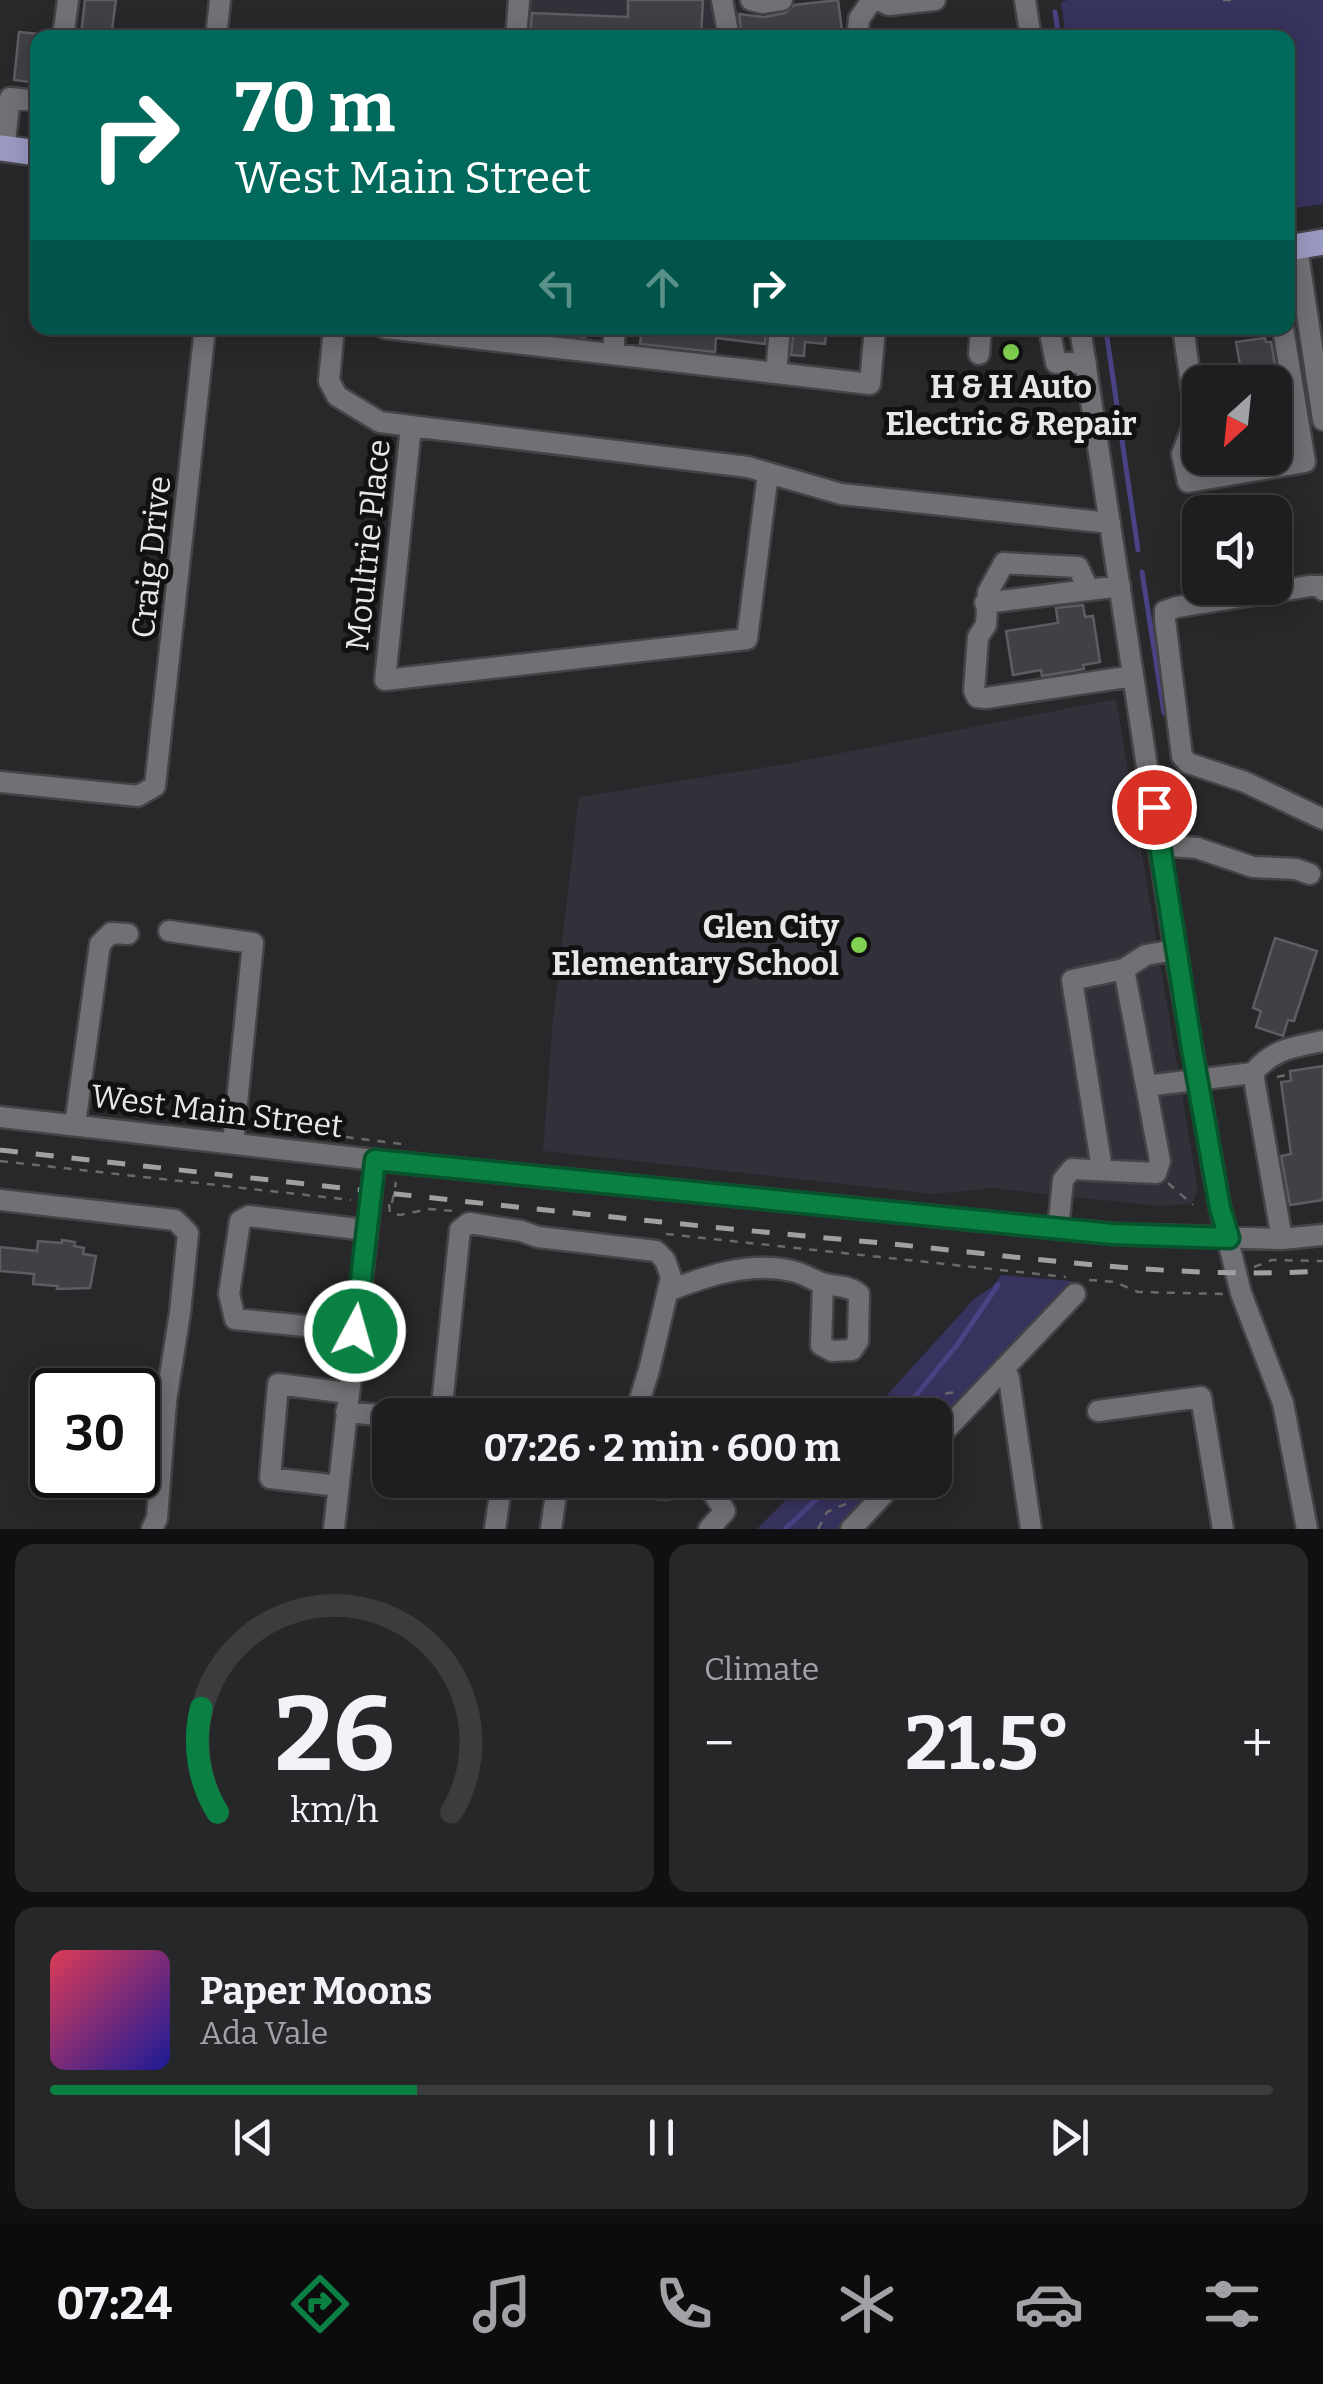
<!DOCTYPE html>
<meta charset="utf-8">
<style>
body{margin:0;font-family:Bitter,serif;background:#262729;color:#f1f3f6;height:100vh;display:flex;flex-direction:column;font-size:38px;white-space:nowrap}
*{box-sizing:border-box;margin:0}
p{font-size:32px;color:#a1a2a5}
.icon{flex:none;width:55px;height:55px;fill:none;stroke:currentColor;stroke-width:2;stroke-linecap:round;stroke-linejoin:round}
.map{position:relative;height:1529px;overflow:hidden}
.side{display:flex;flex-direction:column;gap:15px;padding:15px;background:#101012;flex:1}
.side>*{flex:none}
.banner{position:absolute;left:30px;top:30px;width:1265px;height:305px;border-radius:20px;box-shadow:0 5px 25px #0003,0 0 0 2px #3c3c3e;background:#00695c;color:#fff;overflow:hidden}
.needle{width:65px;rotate:207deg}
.controls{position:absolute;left:1182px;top:365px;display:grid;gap:20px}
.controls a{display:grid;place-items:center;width:110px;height:110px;border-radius:20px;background:#1e1e20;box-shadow:0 5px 25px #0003,0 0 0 2px #3c3c3e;font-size:50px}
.speed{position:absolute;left:30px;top:1368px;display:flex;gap:20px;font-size:50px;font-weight:700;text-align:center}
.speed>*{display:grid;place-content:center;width:130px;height:130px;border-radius:50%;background:#1e1e20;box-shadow:0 5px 25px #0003,0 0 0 2px #3c3c3e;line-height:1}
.speed .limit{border:5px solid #111;border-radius:15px;background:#fff;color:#111}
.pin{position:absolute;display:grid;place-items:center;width:85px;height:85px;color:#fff;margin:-42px;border:5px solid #fff;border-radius:50%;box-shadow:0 2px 10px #0007}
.me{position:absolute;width:110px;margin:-55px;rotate:6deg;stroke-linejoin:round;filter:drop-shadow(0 0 8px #0008)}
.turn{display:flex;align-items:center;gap:35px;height:210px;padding:0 40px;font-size:45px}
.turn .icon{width:130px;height:130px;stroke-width:2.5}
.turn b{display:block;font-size:70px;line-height:85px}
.lanes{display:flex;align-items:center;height:95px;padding:0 40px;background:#0003;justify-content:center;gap:50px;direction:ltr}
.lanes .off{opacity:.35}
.big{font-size:75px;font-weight:700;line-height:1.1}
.side .tile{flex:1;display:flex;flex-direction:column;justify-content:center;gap:15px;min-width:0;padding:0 35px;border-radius:20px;background:#262729}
.side .dial{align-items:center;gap:0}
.dial svg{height:260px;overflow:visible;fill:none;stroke:#3c3c3e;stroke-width:7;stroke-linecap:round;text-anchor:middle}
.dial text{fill:#f1f3f6;stroke:none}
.song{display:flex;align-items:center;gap:30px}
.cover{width:120px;height:120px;border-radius:15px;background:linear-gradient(135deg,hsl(350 70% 55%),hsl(240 70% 35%))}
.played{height:10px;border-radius:5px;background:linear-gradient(90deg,#0b8043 30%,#3c3c3e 30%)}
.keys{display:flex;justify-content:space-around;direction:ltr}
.heat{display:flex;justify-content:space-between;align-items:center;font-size:55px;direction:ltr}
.side .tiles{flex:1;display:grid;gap:15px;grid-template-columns:1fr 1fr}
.tile:last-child{grid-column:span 2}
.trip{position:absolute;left:372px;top:1398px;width:580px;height:100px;border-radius:20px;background:#1e1e20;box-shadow:0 5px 25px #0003,0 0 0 2px #3c3c3e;font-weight:700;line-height:100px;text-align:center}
.dock{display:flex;height:160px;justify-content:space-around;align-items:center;background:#0c0c0d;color:#a1a2a5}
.dock .icon{width:70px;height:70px}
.dock .active{color:#0b8043}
.dock b{font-size:45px;color:#f1f3f6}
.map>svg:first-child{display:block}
.built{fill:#31313a}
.green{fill:#37335f}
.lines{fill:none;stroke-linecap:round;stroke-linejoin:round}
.stream{stroke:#494283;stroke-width:5}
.building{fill:#414145;stroke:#5d5d61;stroke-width:2.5}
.minor-casing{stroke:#444447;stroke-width:25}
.major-casing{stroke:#444447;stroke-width:30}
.path{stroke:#6a6a6d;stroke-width:2.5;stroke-dasharray:8 8;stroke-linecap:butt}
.minor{stroke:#717175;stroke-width:20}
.major{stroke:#9a99c2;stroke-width:25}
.rail{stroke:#a0a0a3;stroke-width:5;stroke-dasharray:18 18;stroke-linecap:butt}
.route-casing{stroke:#07532c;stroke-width:25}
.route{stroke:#0b8043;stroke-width:18}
.poi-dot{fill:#80d051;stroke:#111112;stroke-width:4}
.labels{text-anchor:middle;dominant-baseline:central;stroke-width:10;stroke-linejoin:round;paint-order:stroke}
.poi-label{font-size:32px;font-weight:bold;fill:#e7e7ea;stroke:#111112}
.street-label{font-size:32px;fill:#e7e7ea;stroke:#111112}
</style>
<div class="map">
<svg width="1323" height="1529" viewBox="0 0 1323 1529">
<rect width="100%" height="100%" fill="#28282b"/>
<path class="built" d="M526 0H732L739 37 521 38Z
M1116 699 1198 1191 1191 1204 1159 1206 991 1188 934 1194 543 1151 553 1020 579 797 780 765Z"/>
<path class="green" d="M1068 0H1323V204L1288 209V38L1066 37 1061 2Z
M1001 1275 1071 1281 1074 1286 935 1431V1415H869L974 1299 992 1287Z
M806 1480H888L841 1529H757Z"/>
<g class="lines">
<path class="stream" d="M1055 12 1059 38
M1107 337 1138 550
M1142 572 1164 713
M900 1415 957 1345 998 1285
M785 1529 837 1480"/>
</g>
<path class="building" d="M85 0H116L111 37 81 34Z
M628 0H703L701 38H530L532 13 628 17Z
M838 0 843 38 813 37 812 30 742 38 739 14 764 17 785 13 794 5Z
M19 32 38 34V83L14 80Z
M527 328H586L585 337 527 330Z
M642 328H766L765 344 716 338 715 352 640 344Z
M794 328H827L825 344 805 342 804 356 791 355Z
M1265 338 1266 342H1271L1278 382H1243L1236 342Z
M1083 605 1085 617 1093 616 1100 662 1083 665 1084 669 1042 676 1041 670 1013 675 1006 631 1058 623 1056 608Z
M1275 938 1317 951 1294 1021 1288 1020 1283 1036 1256 1027 1261 1011 1253 1008Z
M1323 1066V1200L1290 1205 1281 1156 1291 1154 1281 1082 1291 1081 1290 1071Z
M62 1240 75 1242 74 1246 84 1248 83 1254 96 1256 90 1288 57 1289 58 1286 33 1284 34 1274 0 1271V1247L37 1251 38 1241 62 1243Z"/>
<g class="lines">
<g class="minor-casing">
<path id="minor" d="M722 0 729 38
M751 0 762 3 782 0
M878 0 889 5 935 0
M1025 0 1031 38
M63 38 68 0
M216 38 220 0
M516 38 519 0
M857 38 859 19 872 0
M4 149 10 98 38 101
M1297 247 1323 420
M334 328 329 381 337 396 380 422 411 426
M385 328 776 373
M780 328 776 373 870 384 875 328
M1049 328 1056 363H1086
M1080 328 1175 950 1220 1208 1241 1293 1283 1403 1307 1529
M1183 328 1196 418 1182 454 1188 482 1305 462 1283 328
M613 353 615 328
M979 354 981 328
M768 473 747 639 385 680 411 426 748 467 841 494 1110 523
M1088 589 1078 567 1004 563 988 592 986 625 978 637 974 691 977 697 986 698 1133 676
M1323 590 1320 586H1310L1177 607 1165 611V620L1182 756 1188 763 1245 782 1323 819
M985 603 1120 586
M0 782 138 796 155 786 205 328
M1160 845 1197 848 1253 867 1296 869 1310 874
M169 931 253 943 233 1143
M1175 950 1146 955 1124 969 1146 1086 1253 1073 1282 1239
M1253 1073C1273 1049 1293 1047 1323 1041
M0 1117 375 1160 1113 1234 1282 1239 1323 1235
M75 1125 100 944 111 933 128 934
M1102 1169 1072 980 1124 969
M0 1200 175 1220 188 1233 180 1313 166 1401 157 1518 152 1529
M1058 1229 1063 1180 1072 1169 1156 1173 1160 1161 1146 1086
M668 1291C706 1276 750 1261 792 1271 803 1273 812 1280 822 1283 835 1287 849 1285 859 1294L858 1341 852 1350 832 1351 821 1345 823 1284
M355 1331 235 1319 229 1294 240 1221 249 1216 366 1230
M1004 1368 1009 1378 1031 1529
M138 1403 166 1405
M1098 1411 1201 1397 1223 1529
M346 1412 390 1416
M441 1415 460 1230 469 1223 521 1231 538 1237 656 1251 665 1260 671 1277 649 1370 635 1415
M935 1441 1075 1294
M575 1480 666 1489 673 1480
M704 1480 725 1511 709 1529
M338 1486 270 1478 278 1384 348 1393
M334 1529 375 1160
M495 1529 502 1480
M551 1529 558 1480
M851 1529 897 1480"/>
</g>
<g class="major-casing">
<path id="major" d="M0 148 38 153
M1288 248 1323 242"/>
</g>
<path class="path" d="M1223 0H1232
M1277 1077 1290 1074
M298 1131 402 1144
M0 1161 351 1200
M1168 1183 1193 1205
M392 1203 396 1182
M389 1204 390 1213 400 1215 429 1209 454 1211
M666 1234 1066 1277
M1254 1267 1272 1260 1323 1261
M1089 1280 1115 1282 1138 1292 1224 1294
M923 1415 941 1394 956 1392
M818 1529 827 1512 848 1503"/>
<use href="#minor" class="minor"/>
<use href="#major" class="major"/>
<path class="rail" d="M0 1150C290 1182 581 1216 871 1242 1021 1256 1172 1280 1323 1271"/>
</g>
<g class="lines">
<g class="route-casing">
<path id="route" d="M355 1331 375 1160 1112 1234 1229 1238 1220 1208 1192 1049 1154 807"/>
</g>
<use href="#route" class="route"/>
</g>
<g class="poi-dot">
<circle cx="1011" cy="352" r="10"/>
<circle cx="859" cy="945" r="10"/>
</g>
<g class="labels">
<g class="poi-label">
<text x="1011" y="387">H &amp; H Auto<tspan x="1011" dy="37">Electric &amp; Repair</tspan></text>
<text x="839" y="927" text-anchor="end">Glen City<tspan x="839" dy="37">Elementary School</tspan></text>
</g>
<g class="street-label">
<text transform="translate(368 545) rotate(-84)">Moultrie Place</text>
<text transform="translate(151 557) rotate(-84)">Craig Drive</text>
<text transform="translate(217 1111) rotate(7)">West Main Street</text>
</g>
</g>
</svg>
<div class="controls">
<a><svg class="needle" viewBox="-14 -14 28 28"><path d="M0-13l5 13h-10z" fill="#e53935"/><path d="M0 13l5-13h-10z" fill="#a1a2a5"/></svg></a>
<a><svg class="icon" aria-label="sound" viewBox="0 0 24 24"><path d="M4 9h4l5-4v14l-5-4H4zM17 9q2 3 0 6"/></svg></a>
</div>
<div class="speed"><div class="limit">30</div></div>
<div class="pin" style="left:1154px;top:807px;background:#d93025"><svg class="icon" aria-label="arrive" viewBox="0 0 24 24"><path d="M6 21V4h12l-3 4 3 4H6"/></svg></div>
<svg class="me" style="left:355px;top:1331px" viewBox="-20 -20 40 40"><circle r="17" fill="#0b8043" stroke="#fff" stroke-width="3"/><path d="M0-11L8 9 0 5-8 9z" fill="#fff"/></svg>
<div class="trip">07:26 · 2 min · 600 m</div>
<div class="banner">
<div class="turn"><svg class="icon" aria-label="right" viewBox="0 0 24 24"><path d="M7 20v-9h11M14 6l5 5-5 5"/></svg><div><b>70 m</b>West Main Street</div></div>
<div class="lanes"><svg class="icon off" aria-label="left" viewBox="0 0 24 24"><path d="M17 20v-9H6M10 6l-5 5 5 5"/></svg><svg class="icon off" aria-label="ahead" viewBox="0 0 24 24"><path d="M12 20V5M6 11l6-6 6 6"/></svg><svg class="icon" aria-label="right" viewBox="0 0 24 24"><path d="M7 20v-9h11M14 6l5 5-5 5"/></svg></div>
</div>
</div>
<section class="side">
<div class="tiles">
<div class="tile dial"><svg viewBox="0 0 100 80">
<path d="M14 69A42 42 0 1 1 86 69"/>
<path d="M14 69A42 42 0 0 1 9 37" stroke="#0b8043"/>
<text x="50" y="56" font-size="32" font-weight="700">26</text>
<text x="50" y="72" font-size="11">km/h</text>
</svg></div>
<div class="tile"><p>Climate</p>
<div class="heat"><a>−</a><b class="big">21.5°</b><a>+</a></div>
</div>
<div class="tile">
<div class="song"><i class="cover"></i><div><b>Paper Moons</b><p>Ada Vale</p></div></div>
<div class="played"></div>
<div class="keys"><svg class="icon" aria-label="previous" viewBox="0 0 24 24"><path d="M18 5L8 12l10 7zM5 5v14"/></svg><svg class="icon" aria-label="pause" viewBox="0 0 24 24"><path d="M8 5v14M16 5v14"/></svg><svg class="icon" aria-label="next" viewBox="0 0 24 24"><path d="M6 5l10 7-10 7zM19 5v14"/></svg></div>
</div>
</div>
</section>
<nav class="dock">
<b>07:24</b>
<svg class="icon active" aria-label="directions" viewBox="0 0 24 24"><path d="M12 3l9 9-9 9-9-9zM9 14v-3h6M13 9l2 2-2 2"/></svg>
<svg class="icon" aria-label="music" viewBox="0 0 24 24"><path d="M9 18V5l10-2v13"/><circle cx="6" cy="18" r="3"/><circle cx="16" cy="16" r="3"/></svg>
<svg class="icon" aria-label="phone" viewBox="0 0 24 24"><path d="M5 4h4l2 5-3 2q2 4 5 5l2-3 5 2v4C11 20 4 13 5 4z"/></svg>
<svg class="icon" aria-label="climate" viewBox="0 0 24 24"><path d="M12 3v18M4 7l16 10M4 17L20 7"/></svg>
<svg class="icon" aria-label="car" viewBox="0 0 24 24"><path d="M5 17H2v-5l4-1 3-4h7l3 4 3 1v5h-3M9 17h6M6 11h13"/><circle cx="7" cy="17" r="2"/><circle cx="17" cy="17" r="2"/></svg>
<svg class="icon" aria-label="filters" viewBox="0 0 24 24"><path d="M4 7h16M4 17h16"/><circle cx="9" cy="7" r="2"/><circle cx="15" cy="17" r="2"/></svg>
</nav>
